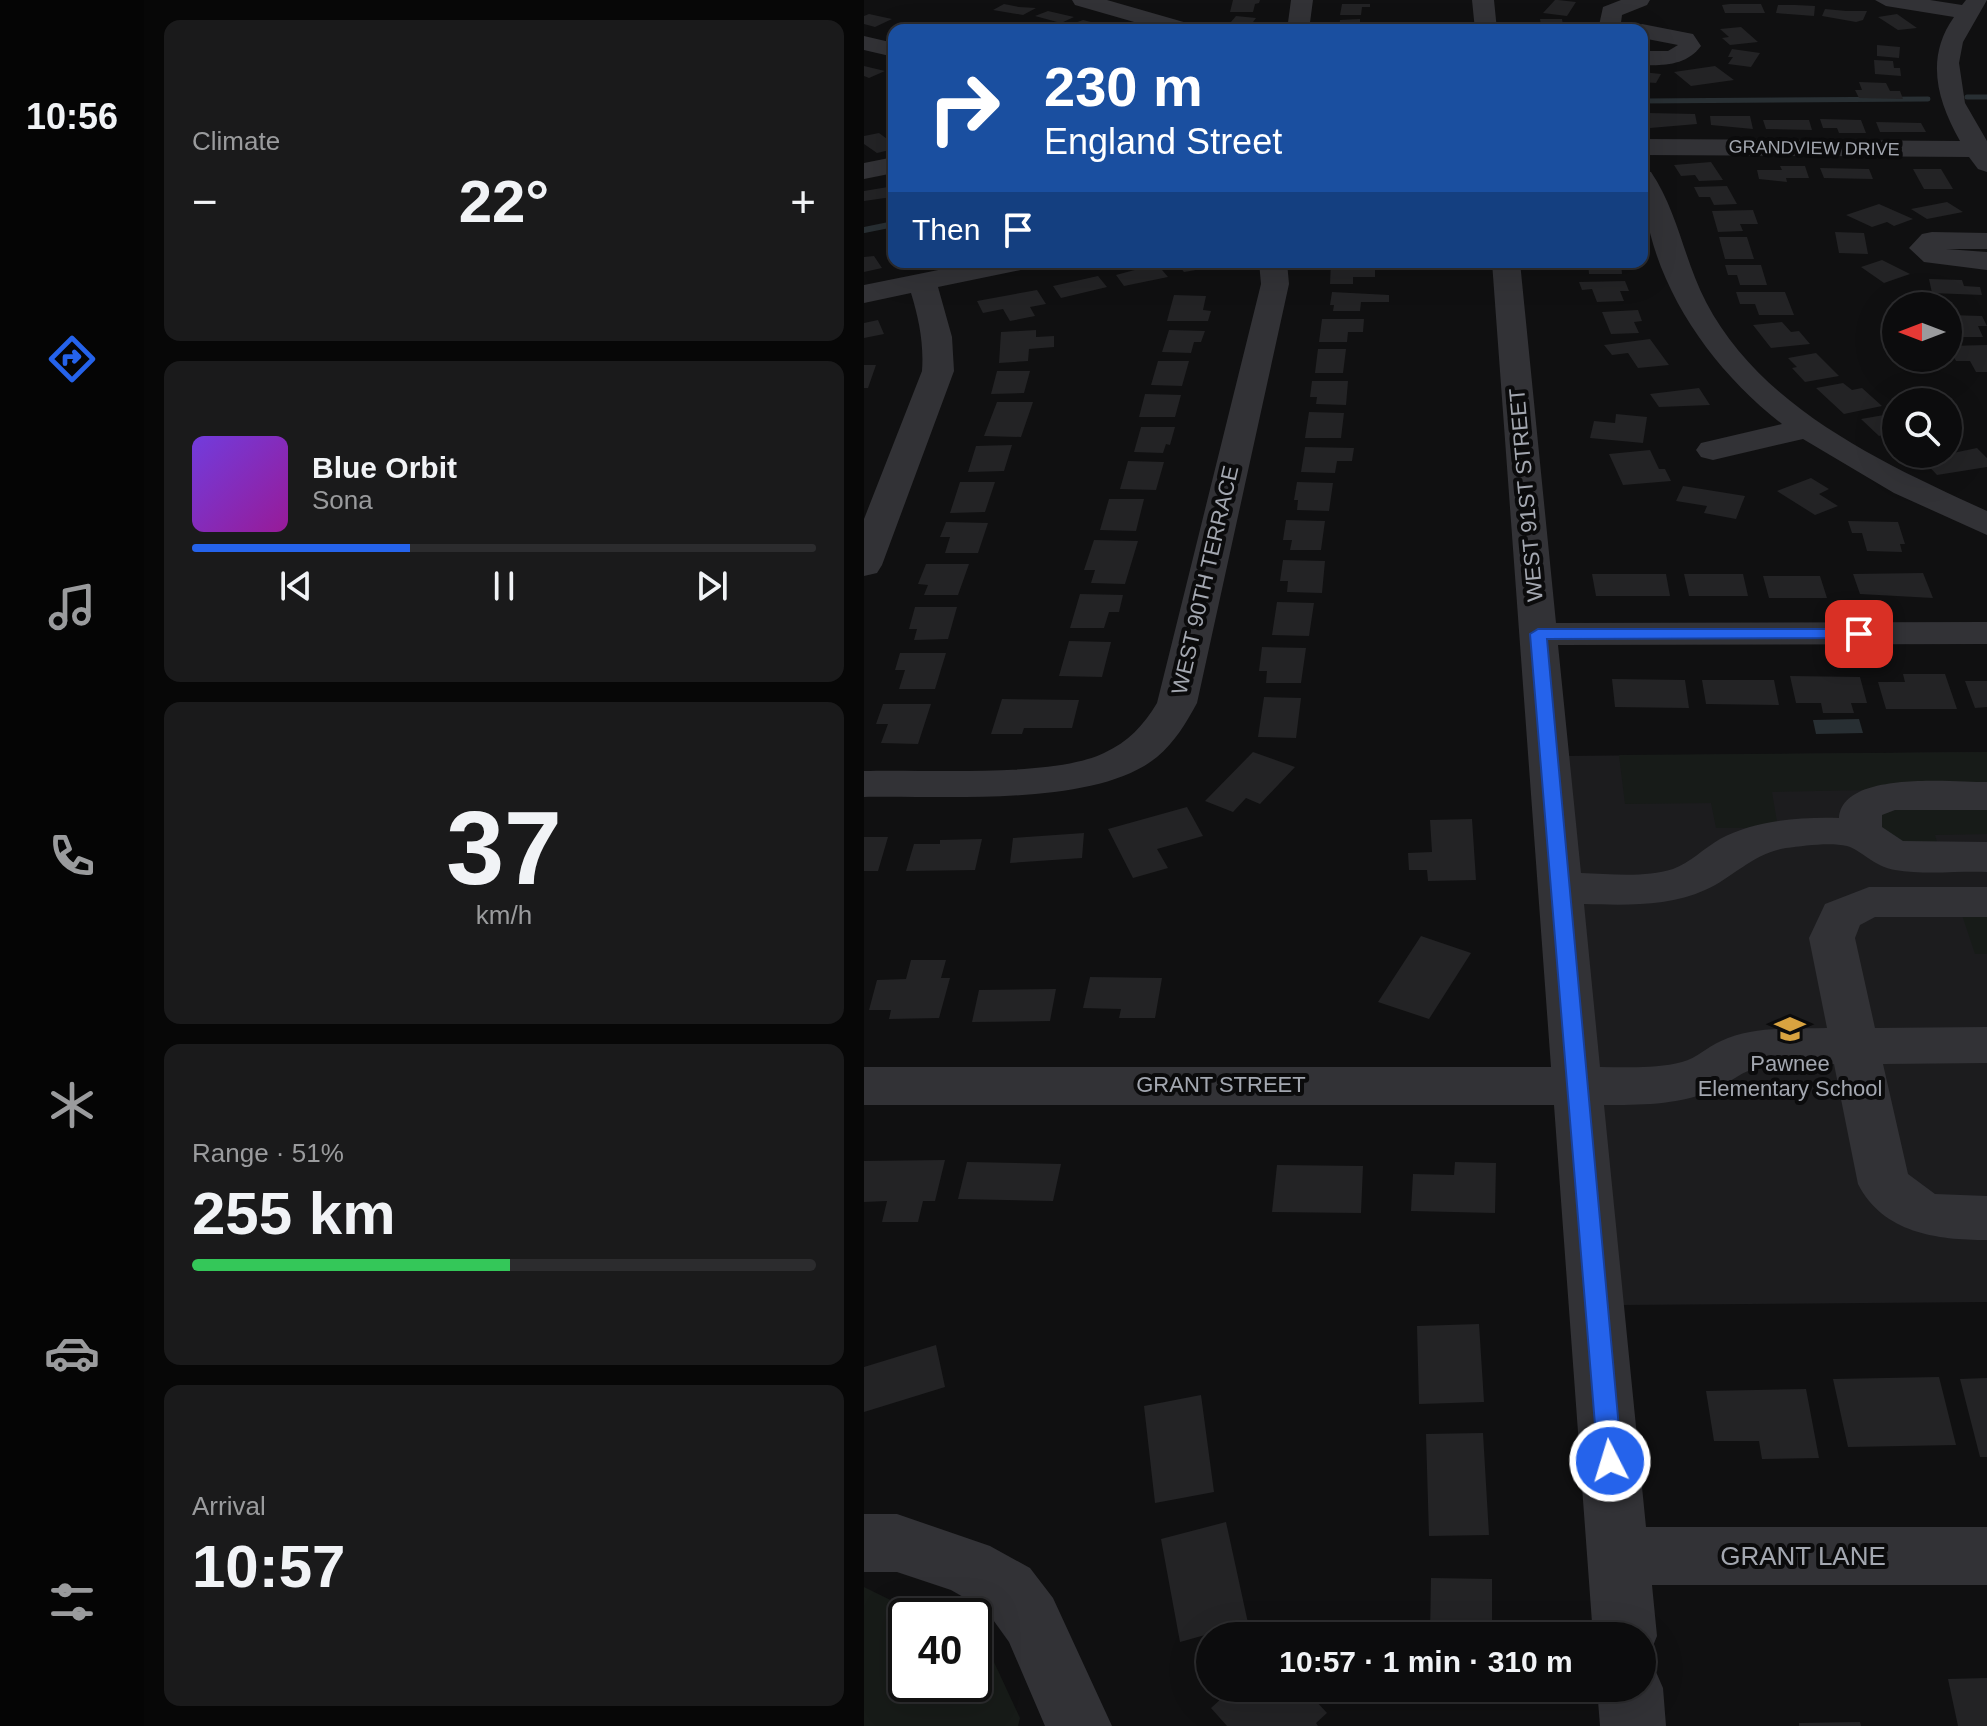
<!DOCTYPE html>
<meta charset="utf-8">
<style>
body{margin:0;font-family:Helvetica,sans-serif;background:#1a1a1b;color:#f1f3f6;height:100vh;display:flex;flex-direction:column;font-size:30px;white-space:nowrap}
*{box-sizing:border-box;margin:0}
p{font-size:26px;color:#9a9b9d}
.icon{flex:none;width:44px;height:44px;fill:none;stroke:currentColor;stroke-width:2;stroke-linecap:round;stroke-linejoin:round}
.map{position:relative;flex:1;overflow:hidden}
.drawer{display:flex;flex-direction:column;gap:20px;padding:20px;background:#070707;width:720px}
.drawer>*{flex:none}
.banner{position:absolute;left:24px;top:24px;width:760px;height:244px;border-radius:16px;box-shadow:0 8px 32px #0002,0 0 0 2px #2c2c2e;background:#1a4fa0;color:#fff;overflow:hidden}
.needle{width:52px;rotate:270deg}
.controls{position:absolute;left:1018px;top:292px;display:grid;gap:16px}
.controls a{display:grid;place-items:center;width:80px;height:80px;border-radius:50%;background:#0c0c0d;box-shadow:0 8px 32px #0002,0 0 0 2px #2c2c2e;font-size:40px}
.speed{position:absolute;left:24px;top:1598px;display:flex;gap:16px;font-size:40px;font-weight:700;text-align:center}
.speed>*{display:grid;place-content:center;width:104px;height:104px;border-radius:50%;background:#0c0c0d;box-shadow:0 8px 32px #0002,0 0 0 2px #2c2c2e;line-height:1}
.speed .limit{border:4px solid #111;border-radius:12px;background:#fff;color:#111}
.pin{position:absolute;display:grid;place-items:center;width:68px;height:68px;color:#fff;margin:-34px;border-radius:16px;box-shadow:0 4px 12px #0006}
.me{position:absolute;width:88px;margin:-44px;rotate:355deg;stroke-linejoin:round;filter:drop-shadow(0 0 6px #0008)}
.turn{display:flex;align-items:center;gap:28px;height:168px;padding:0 24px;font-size:36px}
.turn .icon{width:104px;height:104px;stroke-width:2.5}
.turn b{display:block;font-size:56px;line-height:68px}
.then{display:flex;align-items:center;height:76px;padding:0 24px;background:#0003;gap:16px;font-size:30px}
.big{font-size:60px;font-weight:600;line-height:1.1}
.drawer .card{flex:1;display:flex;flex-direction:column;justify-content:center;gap:12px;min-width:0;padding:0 28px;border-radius:16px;background:#1a1a1b}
.drawer .dial{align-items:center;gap:0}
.dial b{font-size:104px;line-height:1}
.song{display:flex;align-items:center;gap:24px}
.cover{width:96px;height:96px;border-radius:12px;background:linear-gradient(135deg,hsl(260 70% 55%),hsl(300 70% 35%))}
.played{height:8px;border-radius:4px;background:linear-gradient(90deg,#2563eb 35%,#2c2c2e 35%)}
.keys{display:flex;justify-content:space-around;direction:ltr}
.heat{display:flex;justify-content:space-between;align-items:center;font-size:44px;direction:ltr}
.charge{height:12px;border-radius:6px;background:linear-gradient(90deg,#34c759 51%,#2c2c2e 0)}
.trip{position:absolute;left:332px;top:1622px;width:460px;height:80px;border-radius:40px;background:#0c0c0d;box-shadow:0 8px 32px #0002,0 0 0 2px #2c2c2e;font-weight:600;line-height:80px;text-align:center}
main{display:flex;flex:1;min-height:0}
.menu{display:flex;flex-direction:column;width:144px;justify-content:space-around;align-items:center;background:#050505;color:#9a9b9d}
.menu .icon{width:56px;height:56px}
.menu .on{color:#2563eb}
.menu b{font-size:36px;color:#f1f3f6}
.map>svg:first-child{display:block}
.built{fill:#1c1c1e}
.green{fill:#171b18}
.water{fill:#282f33}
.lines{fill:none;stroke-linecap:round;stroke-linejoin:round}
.stream-far1{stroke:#282f33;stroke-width:5}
.stream{stroke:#282f33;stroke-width:6}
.building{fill:#232325}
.minor{fill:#323236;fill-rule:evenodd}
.route{fill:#2563eb;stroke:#184099;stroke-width:2}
.labels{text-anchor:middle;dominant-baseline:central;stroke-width:8;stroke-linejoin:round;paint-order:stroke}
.far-street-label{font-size:18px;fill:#a3a7b0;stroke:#0b0b0c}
.street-label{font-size:22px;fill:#a3a7b0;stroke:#0b0b0c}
.poi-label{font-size:22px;fill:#a3a7b0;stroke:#0b0b0c}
.near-street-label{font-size:26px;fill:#a3a7b0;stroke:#0b0b0c}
</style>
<main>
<nav class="menu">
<b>10:56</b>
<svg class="icon on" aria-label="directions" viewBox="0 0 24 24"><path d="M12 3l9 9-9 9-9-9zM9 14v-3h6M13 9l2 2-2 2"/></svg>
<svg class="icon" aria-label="music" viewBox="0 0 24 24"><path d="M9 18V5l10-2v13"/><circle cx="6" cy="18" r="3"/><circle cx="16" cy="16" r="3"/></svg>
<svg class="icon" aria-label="phone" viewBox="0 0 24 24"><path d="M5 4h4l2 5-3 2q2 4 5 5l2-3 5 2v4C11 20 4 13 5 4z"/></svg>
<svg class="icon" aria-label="climate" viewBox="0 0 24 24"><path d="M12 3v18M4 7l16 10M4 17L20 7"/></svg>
<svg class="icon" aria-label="car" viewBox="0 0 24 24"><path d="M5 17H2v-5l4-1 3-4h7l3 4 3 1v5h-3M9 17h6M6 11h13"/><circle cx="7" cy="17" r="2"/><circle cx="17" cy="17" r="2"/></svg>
<svg class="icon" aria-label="filters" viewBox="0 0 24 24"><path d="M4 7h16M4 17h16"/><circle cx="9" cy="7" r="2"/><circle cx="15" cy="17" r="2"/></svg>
</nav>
<section class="drawer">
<div class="card"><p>Climate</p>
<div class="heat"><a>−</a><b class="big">22°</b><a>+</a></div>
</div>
<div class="card">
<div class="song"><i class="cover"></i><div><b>Blue Orbit</b><p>Sona</p></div></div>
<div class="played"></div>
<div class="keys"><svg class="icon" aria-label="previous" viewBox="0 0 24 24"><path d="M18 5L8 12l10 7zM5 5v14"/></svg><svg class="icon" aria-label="pause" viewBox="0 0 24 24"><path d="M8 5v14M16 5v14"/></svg><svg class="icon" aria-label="next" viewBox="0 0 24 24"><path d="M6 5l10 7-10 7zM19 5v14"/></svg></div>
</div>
<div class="card dial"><b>37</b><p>km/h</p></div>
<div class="card"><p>Range · 51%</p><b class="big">255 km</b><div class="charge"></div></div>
<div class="card"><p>Arrival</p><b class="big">10:57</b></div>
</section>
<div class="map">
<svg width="1123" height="1726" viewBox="0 0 1123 1726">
<rect width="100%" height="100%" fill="#101011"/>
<path class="built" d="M1123 752V1302L758 1305 700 756Z"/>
<path class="green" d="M1123 752V834L1071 835 1075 850 1015 836 1003 790 908 792 914 828H852L847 803 761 804 755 755Z
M1098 915H1123V954H1111Z
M0 1587 59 1616H42V1684H110V1641L123 1647 156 1718 154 1726H0Z"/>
<path class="water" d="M995 719 999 733 952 734 949 720Z"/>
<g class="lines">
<path class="stream-far1" d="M1103 97H1123
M778 101 1064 99"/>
<path class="stream" d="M0 230 30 224"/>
</g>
<path class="building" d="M369 0H396L395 3 391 4 389 12H366Z
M691 0H694L712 2 703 16 679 13Z
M140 4 155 7 172 8 159 15 129 10Z
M478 4H506V7H498L497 15H476Z
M866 4H897L901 13H861L858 5Z
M914 5H931L951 6 950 16 912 13Z
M961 9 982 11H1003L999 20 992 22 958 16Z
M184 11 210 17 197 23 171 16Z
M5 14 28 19 11 27 0 24V16Z
M1033 14 1053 28 1034 30 1014 17Z
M372 16 392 18 383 30 362 28Z
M496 19V30H475L476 20Z
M676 19H698L700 30H678Z
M219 20 246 27 222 30 205 25Z
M42 23 65 29V30H26Z
M877 27 894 42 866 45 858 38 865 37 856 29Z
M1013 45 1036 47 1035 58 1013 56Z
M868 49 896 53 887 67 864 64 869 57H864Z
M1010 60 1029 61 1030 68H1036L1037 76 1011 74Z
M0 66 21 71 5 78 0 76Z
M851 66 870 80 827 86 810 72Z
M778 72 797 74 792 83 778 82Z
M995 82 1022 83 1026 91H1036L1039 99 995 98 991 90H998Z
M784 113 831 114 833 124 786 128Z
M846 116H886L889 129 847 125Z
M956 119 997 120 1002 133H975L973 128H959Z
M899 120H945L948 130 902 129Z
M1012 122 1057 123 1062 132H1016Z
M15 133 30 144V149L13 153 0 144V136Z
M847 162 859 180 835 181 831 175 817 176 810 165Z
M916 166H941L945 178H922L923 182 895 179 893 170H918Z
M956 168 1005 169 1009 179 960 178Z
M1049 169H1077L1089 189H1060Z
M863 186 873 204 850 205 846 197H835L830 187Z
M24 187 28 197 0 201V191Z
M1083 202 1099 212 1063 219 1047 209Z
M1015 204 1049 219 1030 226 1023 222 1008 227 982 215Z
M889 210 894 224H876L879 231 854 232 848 211Z
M971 232 1000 233 1004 254 975 253Z
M855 237H883L890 259H861Z
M10 256 18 268 0 272V257Z
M1018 260 1046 274 1020 283 997 267Z
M312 262H359L361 265 320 272Z
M467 262H511V277H489V284H466Z
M724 262H757L758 274H725Z
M293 264 304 277 260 286 252 275Z
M861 265H897L903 285H876L873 275H864Z
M234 276 243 287 197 298 189 286Z
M1065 279 1098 280 1100 286 1116 287 1118 295 1068 293Z
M761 281 765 291H756L760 301 733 302 728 289 718 290 715 282Z
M173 290 182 304 166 307 171 316 146 321 139 309 119 313 113 301Z
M468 292 525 295V302H497L496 311H469L470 305H466Z
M872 292H921L930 315H895L891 304H876Z
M310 295 342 296 339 310 347 311 344 321H303Z
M774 310 778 321 770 322 775 333 747 334 738 312Z
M1084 315 1118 316 1123 326H1114L1119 337H1090Z
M458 319H500L499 332H484L483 342H455Z
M14 320 20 334 0 338V323Z
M918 322 927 332 935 331 946 344 907 348 889 325Z
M172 330V337L190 336V347L165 349 164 361 135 363 137 332Z
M305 330 341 331 337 342H330L327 353 298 352Z
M786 339 805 365 774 368 764 353 748 355 740 345Z
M1123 345V372H1112L1106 361H1092L1084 346Z
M454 349H482L479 373H451Z
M952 353 975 376 941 382 928 368 933 367 924 358Z
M294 361H325L318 386 287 385Z
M0 365H12L4 388H0Z
M133 371H166L160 393 127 394Z
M448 381H484L482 405 452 404 453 397H446Z
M979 383 988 390 998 388 1018 406 980 414 952 388Z
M835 388 846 405 795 407 786 394Z
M281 394 317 395 311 417H275Z
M133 402H169L157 437 120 436Z
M445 412 480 413 477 438H441Z
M1032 413V443L1022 434 1015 436 997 419Z
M752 414 783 417 779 443 726 438 730 421 751 423Z
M277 427H311L306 445 302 444 299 453 270 452Z
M148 445 140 471 104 472 112 446Z
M441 447 490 448 488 461H473L471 473 437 472Z
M1113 448 1123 458V467L1073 475 1060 461 1066 460 1060 454H1084Z
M786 450 795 469H801L807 481 759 485 745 454Z
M264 461 300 462 292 490 256 489Z
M947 478 965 489 955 494 974 506 951 515 913 491Z
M96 482H131L121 512 86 513Z
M433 482 469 483 465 511 433 510 434 500H430Z
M819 486 881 496 872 519 840 513 843 506 812 501Z
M245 499H280L272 531 236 530Z
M422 520 461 521 457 550H426L428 540H419Z
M984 521 1034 522 1041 544H1036L1038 552 1003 551 998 533H988Z
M82 522 124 523 114 553H81L86 537H76Z
M230 540 274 541 261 584 227 583 231 570H220Z
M419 560 461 561 458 593 423 592 424 581H416Z
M62 564H105L94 595H60L64 585 54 584Z
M1059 573 1069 598 996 594 989 574Z
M728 574H802L806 596H732Z
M820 574H879L884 596H825Z
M899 576H956L963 598H905Z
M216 594 259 595 255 612H245L240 628H206Z
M413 602 450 603 445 636 408 635Z
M51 607H93L84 639 50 640 53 629H45Z
M205 641 247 642 238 677 195 676Z
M398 647 442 648 437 683H402L403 671H395Z
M36 653H82L71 689H35L41 670H31Z
M1039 674H1081L1093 709H1022L1014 682H1041Z
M926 676 996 677 1003 703H987L990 713H959L957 703H932Z
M748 679 821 680 825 708 751 707Z
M838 680H910L915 705 842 704Z
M1101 681H1123V707L1111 708Z
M400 697 437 698 432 738 394 737Z
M138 699 215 700 208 728H160L158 734H127Z
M19 704H67L54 744 17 743 24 724H12Z
M389 752 431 767 396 804 382 798 369 812 341 801Z
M323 807 339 836 293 849 304 868 269 878 244 829Z
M608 819 612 880 564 881 563 870H545L544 853 568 852 566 820Z
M220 833 218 858 146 863 149 838Z
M0 837H24L14 871H0Z
M118 839 111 870 42 871 50 844H76V840Z
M557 936 607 953 565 1019 514 1002Z
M47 960H82L77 978H86L75 1018 25 1019 27 1010H5L13 980 42 979Z
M226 977 298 978 291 1018H255L257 1009 219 1008Z
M192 989 186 1021 108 1022 115 990Z
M81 1160 71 1201H59L54 1222H18L23 1201 0 1202V1161Z
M103 1162 197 1164 189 1201 94 1199Z
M591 1162 632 1163 631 1213 547 1211 549 1174 590 1175Z
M413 1165 499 1166 497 1213 408 1212Z
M615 1324 620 1402 555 1404 553 1326Z
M72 1345 81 1387 0 1412V1367Z
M1075 1377 1092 1445 984 1447 969 1379Z
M1123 1378V1457H1116L1096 1379Z
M942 1389 955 1458 898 1459 895 1441H850L842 1391Z
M337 1395 350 1492 291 1503 280 1406Z
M619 1433 625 1535 565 1536 562 1434Z
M362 1522 384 1623 316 1642 297 1539Z
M567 1578 628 1579V1636H566Z
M1123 1678V1726H1094L1084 1679Z
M369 1688H440L463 1713 452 1723 454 1726H363L347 1708Z
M996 1722 997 1726H935V1723Z"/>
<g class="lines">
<path class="minor" d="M208 0H243L330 25 333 30H298L211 5Z
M427 0H449L445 30H423Z
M608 0H630L633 30H611Z
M757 0H786L783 5 758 15 756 30H734L739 7Z
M1011 0H1066L1098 5 1102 0H1123L1099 42 1095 63 1101 103 1123 141V172L1114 169 1105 157 778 155V139L1096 141C1073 100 1061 58 1090 17L1022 6Z
M778 24 829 34 837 46C823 65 800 66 778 65V51H804L814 45 778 38V30H767Z
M0 36 30 43V57L0 50Z
M30 157V173L0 179V163Z
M778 170 787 172C814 212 820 260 842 302 897 408 1020 464 1123 511V535L1030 493 939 439 849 460 837 457 832 450 837 443 918 424C841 364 778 271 778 170Z
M1068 232 1123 233V249H1082L1123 252V270L1060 262 1045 248 1058 234Z
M114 262H170L166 268 74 287 88 337 90 371 18 565 13 573 0 576V519L58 371C60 344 55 319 47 293L0 303V285Z
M395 262H423L425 284 333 703C322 723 311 742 293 757 231 808 79 795 0 797V771C62 769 188 778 240 753 264 742 280 725 293 703L397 284Z
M628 262H656L692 623 1123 622V644L694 645 717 873C746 874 781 878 809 869 826 863 840 848 856 839 891 820 935 817 975 818 978 770 1089 782 1123 782V810H1031L1018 815V827L1039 841 1123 842V872C1093 871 1060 875 1031 870 1011 867 995 849 983 846 965 842 940 846 922 848 889 853 870 877 841 890 804 907 759 905 720 904L736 1067C763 1067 792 1069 818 1062 833 1058 843 1047 857 1041 890 1026 928 1029 963 1028L945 938 961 904 1005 887H1123V917H1011L996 925 991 938 1011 1028 1123 1027V1063L1019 1064 1044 1174 1071 1194 1123 1196V1240C1073 1240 1019 1233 994 1184L970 1064C945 1065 914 1060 889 1069 874 1074 861 1086 845 1092 812 1105 775 1105 740 1105L782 1527H1123V1585H788L793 1636 784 1658 778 1660V1636H729L690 1105H0V1067H687Z
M0 1514H33L126 1546 166 1568 189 1598 248 1726H181L145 1642 122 1610 87 1590 33 1572H0Z
M778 1660 789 1665 799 1688 802 1726H736L733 1688H778Z"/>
</g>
<path class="route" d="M674 629H995L1003 634 995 638 683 639 758 1461 755 1469 746 1472 737 1469 734 1461 666 634Z"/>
<defs>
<g id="school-bare" transform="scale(2.4)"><path d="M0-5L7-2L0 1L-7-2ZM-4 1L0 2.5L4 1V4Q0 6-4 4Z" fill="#d9a340" stroke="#0b0b0c" stroke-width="2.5" paint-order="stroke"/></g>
</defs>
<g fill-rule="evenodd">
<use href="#school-bare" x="926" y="1029"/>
</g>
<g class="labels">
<g class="far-street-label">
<text transform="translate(950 148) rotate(1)">GRANDVIEW DRIVE</text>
</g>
<g class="street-label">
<text transform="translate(662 495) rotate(-95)">WEST 91ST STREET</text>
<text transform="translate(341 580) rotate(-77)">WEST 90TH TERRACE</text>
<text x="357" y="1084">GRANT STREET</text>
</g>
<g class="poi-label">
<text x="926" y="1063">Pawnee<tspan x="926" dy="25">Elementary School</tspan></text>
</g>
<g class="near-street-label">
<text x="939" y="1556">GRANT LANE</text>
</g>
</g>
</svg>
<div class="controls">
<a><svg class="needle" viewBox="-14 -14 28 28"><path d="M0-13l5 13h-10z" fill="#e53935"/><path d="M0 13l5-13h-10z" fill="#9a9b9d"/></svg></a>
<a><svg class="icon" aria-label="search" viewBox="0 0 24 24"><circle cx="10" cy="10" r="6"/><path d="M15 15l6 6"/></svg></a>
</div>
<div class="speed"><div class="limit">40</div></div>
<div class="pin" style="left:995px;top:634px;background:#d93025"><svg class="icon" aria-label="arrive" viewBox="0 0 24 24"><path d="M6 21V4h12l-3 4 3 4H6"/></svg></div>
<svg class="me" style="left:746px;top:1461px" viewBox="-20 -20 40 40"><circle r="17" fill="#2563eb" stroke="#fff" stroke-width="3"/><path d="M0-11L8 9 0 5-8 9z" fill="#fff"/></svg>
<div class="trip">10:57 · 1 min · 310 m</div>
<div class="banner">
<div class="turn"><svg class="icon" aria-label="right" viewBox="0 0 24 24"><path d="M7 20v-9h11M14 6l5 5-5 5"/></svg><div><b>230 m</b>England Street</div></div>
<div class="then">Then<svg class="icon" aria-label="arrive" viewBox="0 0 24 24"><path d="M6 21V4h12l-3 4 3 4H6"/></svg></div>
</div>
</div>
</main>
